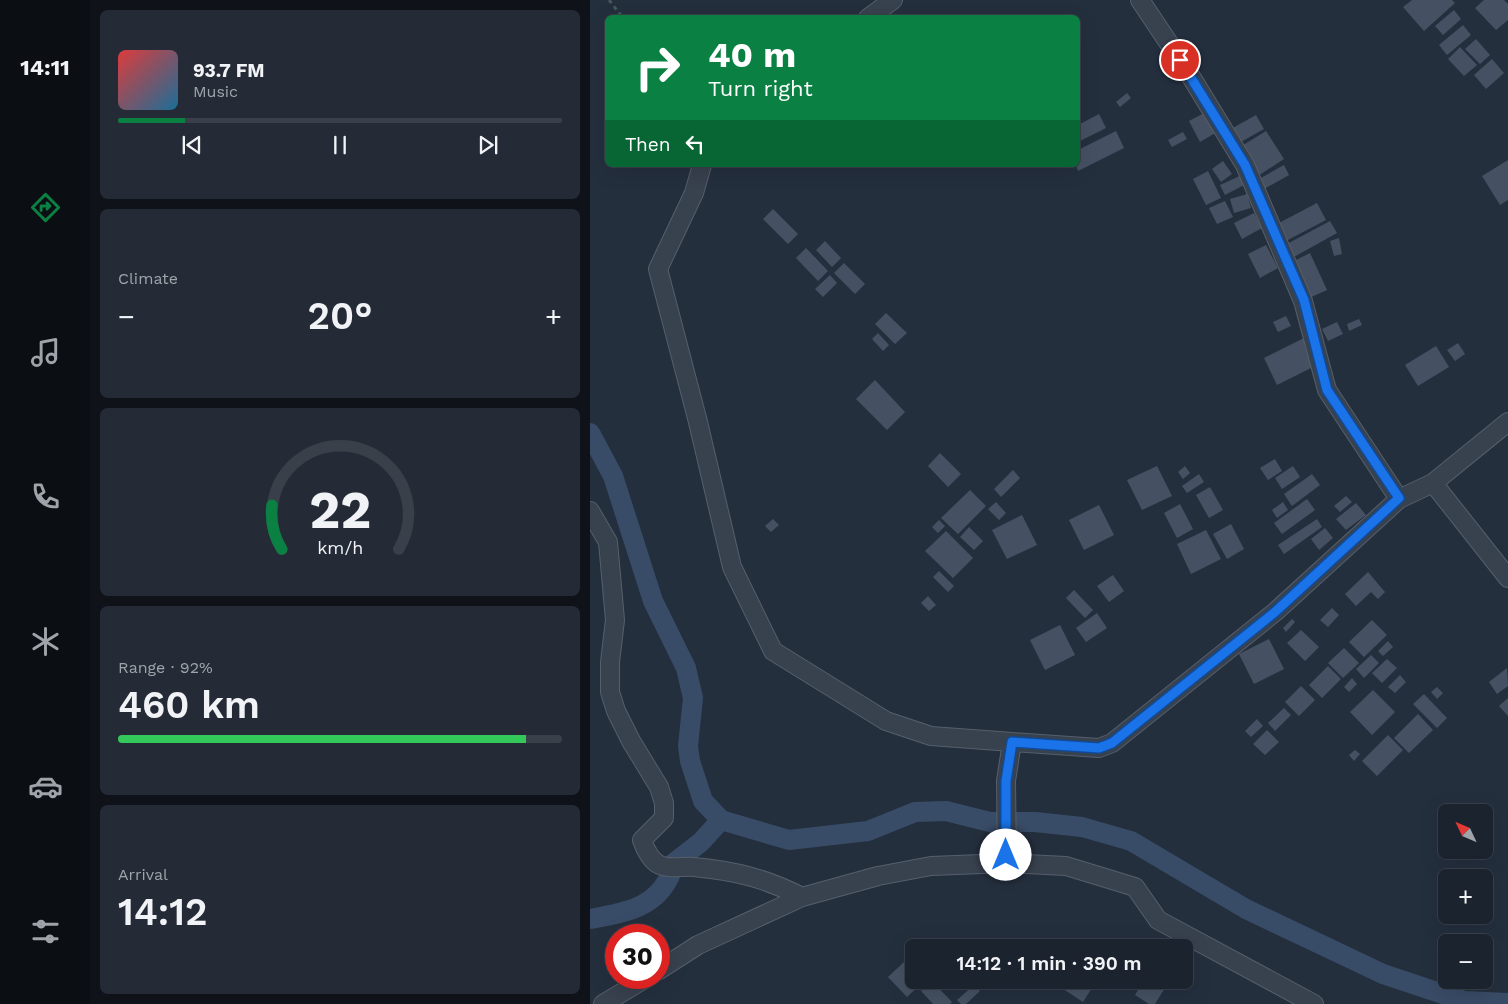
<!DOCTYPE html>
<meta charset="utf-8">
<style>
body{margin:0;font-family:"Work Sans",sans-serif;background:#242b36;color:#f1f3f6;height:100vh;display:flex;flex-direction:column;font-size:19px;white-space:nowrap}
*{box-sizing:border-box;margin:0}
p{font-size:16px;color:#a0a4aa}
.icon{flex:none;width:28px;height:28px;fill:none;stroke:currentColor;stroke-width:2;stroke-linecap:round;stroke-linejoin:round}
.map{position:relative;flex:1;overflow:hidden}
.sheet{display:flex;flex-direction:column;gap:10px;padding:10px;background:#0f1319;width:500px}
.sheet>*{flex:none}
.guide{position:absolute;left:15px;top:15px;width:475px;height:152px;border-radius:8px;box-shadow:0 5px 20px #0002,0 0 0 1px #39404a;background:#0b8043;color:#fff;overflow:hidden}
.needle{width:32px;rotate:314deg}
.buttons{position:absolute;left:848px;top:804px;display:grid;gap:10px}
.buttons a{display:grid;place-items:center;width:55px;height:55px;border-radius:8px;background:#1b232e;box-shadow:0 5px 20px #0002,0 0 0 1px #39404a;font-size:25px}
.speed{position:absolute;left:15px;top:924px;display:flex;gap:10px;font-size:25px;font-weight:700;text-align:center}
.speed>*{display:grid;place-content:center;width:65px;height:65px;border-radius:50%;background:#1b232e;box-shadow:0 5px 20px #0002,0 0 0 1px #39404a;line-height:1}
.speed .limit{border:8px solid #d22;background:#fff;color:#111}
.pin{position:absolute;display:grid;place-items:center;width:42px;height:42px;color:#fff;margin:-21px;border:2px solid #fff;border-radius:50%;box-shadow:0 1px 5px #0007}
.me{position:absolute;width:55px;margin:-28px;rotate:0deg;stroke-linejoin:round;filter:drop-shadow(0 0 4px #0008)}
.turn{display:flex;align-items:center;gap:18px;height:105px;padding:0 20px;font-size:22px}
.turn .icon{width:65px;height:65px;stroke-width:2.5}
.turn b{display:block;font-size:35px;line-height:42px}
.then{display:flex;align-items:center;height:48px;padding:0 20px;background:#0003;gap:10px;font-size:19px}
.big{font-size:38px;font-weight:600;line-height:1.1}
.sheet .card{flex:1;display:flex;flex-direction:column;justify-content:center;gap:8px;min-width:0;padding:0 18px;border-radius:8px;background:#242b36}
.sheet .dial{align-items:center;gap:0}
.dial svg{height:130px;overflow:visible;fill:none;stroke:#39404a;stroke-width:7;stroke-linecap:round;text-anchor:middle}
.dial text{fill:#f1f3f6;stroke:none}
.song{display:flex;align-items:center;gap:15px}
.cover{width:60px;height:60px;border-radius:8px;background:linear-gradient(135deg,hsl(0 70% 55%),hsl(200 70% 35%))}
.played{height:5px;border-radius:2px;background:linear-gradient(90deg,#0b8043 15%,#39404a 15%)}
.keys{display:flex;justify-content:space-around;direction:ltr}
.heat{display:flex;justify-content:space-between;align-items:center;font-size:28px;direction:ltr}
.charge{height:8px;border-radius:4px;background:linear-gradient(90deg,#34c759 92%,#39404a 0)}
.trip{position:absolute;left:315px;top:939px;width:288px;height:50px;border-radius:8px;background:#1b232e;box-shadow:0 5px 20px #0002,0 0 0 1px #39404a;font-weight:600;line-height:50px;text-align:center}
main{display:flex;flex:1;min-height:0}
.tab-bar{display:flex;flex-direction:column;width:90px;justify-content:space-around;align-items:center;background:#0b0e12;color:#a0a4aa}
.tab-bar .icon{width:35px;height:35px}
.tab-bar .on{color:#0b8043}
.tab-bar b{font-size:22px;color:#f1f3f6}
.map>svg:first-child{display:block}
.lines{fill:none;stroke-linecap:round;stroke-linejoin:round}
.canal{stroke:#394c67;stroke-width:20}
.building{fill:#455162}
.minor-casing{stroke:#565f6c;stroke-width:20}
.path{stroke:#44595c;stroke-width:3;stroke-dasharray:4 4;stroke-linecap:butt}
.minor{stroke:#38414e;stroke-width:18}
.route-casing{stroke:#114b97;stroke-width:12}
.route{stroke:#1a73e8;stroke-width:9}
</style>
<main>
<nav class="tab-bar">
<b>14:11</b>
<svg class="icon on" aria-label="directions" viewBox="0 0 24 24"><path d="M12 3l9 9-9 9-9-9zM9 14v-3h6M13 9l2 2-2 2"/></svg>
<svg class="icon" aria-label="music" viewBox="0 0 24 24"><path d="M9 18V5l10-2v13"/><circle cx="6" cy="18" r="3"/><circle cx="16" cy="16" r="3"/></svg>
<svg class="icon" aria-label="phone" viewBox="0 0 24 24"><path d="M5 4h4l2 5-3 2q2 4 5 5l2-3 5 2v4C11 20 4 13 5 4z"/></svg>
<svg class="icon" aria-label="climate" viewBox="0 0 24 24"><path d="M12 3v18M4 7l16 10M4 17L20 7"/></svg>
<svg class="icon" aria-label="car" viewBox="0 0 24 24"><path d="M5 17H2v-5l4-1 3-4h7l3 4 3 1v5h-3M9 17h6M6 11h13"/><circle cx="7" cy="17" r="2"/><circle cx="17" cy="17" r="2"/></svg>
<svg class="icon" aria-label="filters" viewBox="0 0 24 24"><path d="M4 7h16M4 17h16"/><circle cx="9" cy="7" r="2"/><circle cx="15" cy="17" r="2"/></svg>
</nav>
<section class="sheet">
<div class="card">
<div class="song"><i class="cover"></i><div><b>93.7 FM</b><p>Music</p></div></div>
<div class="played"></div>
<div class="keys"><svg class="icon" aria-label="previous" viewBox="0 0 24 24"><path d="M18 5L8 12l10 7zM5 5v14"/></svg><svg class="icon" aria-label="pause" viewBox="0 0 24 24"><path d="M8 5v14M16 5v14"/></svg><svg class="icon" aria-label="next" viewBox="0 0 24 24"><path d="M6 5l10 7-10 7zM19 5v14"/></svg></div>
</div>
<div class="card"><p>Climate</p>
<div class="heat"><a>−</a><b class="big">20°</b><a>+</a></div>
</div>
<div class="card dial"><svg viewBox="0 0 100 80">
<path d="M14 69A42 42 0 1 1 86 69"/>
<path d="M14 69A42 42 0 0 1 8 42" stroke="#0b8043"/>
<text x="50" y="56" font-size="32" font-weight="700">22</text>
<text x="50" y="72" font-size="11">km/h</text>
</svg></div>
<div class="card"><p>Range · 92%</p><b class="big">460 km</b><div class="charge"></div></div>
<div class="card"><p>Arrival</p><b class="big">14:12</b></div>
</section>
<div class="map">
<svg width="918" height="1004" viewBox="0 0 918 1004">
<rect width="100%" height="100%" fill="#242f3e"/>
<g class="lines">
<path class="canal" d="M0 433 23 476 63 601 96 668 103 698 98 746 100 761 113 801 131 820 199 840 278 831 325 812 356 811 400 822H445L492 827 541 841 656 909 793 974 874 1001 918 1003
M84 863 111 842 131 820
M0 919C34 913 67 908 81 873"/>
</g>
<path class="building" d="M822 0H862L865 3 834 31 813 7Z
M894 0H914L918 4V20L906 30 885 8Z
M864 10 871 19 853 35 845 26Z
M873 25 881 35 857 55 849 45Z
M886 39 900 55 890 64 875 49Z
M870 47 887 65 874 76 858 59Z
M902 59 914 73 896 89 884 75Z
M537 93 541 98 530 107 526 102Z
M616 112 627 132 610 142 599 121Z
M509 114 516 128 488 142V125Z
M666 115 674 129 649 143 641 129Z
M526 131 534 148 488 171 486 165H488V150Z
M676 131 694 159 668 176 650 147Z
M593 132 597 139 582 147 578 140Z
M918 160V200L910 205 892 176Z
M633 161 642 174 631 182 622 169Z
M694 165 699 175 674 189 669 179Z
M618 171 631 198 616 205 603 179Z
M652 175 656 184 635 195 630 185Z
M657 194 661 208 644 213 640 199Z
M635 201 643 217 627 224 619 208Z
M727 203 736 220 696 241 687 224Z
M183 209 208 234 198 244 173 219Z
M664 213 672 228 652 239 644 223Z
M740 221 747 233 704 257 697 244Z
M749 238 752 254 744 256 740 241Z
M235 241 251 258 242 267 226 250Z
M676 245 688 268 670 278 658 254Z
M216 248 238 271 228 281 206 258Z
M720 253 737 290 719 298 702 262Z
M254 263 275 284 265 294 244 273Z
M240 275 247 283 233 297 225 289Z
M296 313 317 333 305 344 285 324Z
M696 316 701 326 688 332 683 322Z
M769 319 772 325 759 331 757 324Z
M747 322 753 334 738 341 732 329Z
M288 333 299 345 293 351 282 339Z
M716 337 729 364 687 385 674 358Z
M868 343 875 354 865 361 857 350Z
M846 346 859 367 828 386 815 365Z
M285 380 315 412 297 430 266 399Z
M350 453 371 474 358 487 338 466Z
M685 459 692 471 678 480 670 468Z
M567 466 582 496 552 510 537 480Z
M595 466 600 473 593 479 588 472Z
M703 466 710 477 692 489 685 478Z
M423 470 430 478 411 497 404 489Z
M609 474 614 482 597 493 592 486Z
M722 474 730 485 702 506 694 494Z
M620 487 633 510 619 518 606 495Z
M380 490 396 506 368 534 351 518Z
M756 496 762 502 750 512 744 506Z
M717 499 725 510 692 534 684 523Z
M406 502 416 513 409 520 398 509Z
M693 502 698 510 687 518 682 510Z
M766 503 776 515 756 530 746 519Z
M590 504 603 529 587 538 574 513Z
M509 505 524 535 494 550 479 520Z
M432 515 447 545 417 559 402 530Z
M183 519 189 525 181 532 175 526Z
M727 519 732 527 694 554 688 545Z
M349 520 355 526 348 533 342 527Z
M641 524 654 549 637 559 623 534Z
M379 527 393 541 384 550 370 537Z
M735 528 743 538 729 550 721 539Z
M616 530 631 559 601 574 587 544Z
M356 531 383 558 363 578 335 551Z
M349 571 364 586 358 592 343 577Z
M778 572 795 592 788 599 781 592 766 606 755 594Z
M523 575 534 591 519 602 507 586Z
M484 590 503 610 495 618 476 598Z
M338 596 346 605 339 611 331 603Z
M742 608 749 615 738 627 730 620Z
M507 613 517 628 496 642 486 628Z
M702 619 705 622 696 632 693 628Z
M782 620 797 635 774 657 759 642Z
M470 625 485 655 455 670 440 640Z
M711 630 729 647 715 661 697 643Z
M679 639 694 669 664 684 649 654Z
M798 641 803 647 793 656 788 651Z
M754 648 769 663 753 678 738 663Z
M781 655 789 663 774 678 766 669Z
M797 659 807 668 792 683 782 673Z
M738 666 751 679 732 698 719 685Z
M917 668 918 686 907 694 899 682Z
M810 675 816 682 805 693 798 687Z
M762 678 767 684 759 692 754 687Z
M711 686 725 700 709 716 695 702Z
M847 687 853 693 847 699 841 692Z
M783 690 805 712 782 735 760 712Z
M834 694 857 718 847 728 823 704Z
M918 698V716L909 706Z
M694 708 701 715 685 731 678 723Z
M828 714 843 730 819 753 804 738Z
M667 719 673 726 661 737 655 731Z
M677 730 689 742 675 755 663 744Z
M798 735 813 750 787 776 772 761Z
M765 750 770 754 764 761 759 755Z
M314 962 324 973V980H331L333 982 317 997 298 977Z
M470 980H507L493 1002 467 985Z
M554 980H573L578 983 565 1004H559L545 995Z
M342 981 362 1002 360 1004H343L331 991Z
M384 985 390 991 376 1004H371L367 1000Z"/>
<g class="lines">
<g class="minor-casing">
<path id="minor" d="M550 0 600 75 655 165 713 301 737 390 809 499 685 612 522 743 509 748 422 742 416 781 417 863 476 866 545 887 568 920 724 1004
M278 18 303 0
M112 165 104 193 68 269 108 422 142 567 183 651 296 721 341 736 422 742
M843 483 918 578
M809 499 843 483 918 422
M0 511 18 542 25 620 20 662V692L26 711 41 741 69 787 74 803V818L52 840C55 849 62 864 73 866 82 869 94 866 104 867 145 871 175 878 212 897
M69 970 108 945 212 897 288 876 341 866 417 863
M13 1004 56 978"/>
</g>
<path class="path" d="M19 0 33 18"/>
<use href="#minor" class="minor"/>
</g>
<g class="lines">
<g class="route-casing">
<path id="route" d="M416 855V781L422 742 509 748 522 743 685 612 809 498 737 390 714 300 655 165 590 60"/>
</g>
<use href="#route" class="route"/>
</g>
</svg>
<div class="buttons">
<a><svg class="needle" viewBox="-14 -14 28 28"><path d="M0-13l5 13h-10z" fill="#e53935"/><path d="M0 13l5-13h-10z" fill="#a0a4aa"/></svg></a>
<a>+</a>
<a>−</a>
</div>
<div class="speed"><div class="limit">30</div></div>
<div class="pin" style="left:590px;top:60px;background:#d93025"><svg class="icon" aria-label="arrive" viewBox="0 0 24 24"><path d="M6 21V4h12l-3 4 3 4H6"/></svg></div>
<svg class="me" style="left:416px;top:855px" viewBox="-20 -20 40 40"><circle r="19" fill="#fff"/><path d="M0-13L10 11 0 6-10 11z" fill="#1a73e8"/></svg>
<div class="trip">14:12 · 1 min · 390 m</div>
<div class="guide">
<div class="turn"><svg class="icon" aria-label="right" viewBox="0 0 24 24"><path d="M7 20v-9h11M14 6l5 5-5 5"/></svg><div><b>40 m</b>Turn right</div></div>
<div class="then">Then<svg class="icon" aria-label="left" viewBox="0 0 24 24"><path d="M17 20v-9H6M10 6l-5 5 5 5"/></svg></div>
</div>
</div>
</main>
